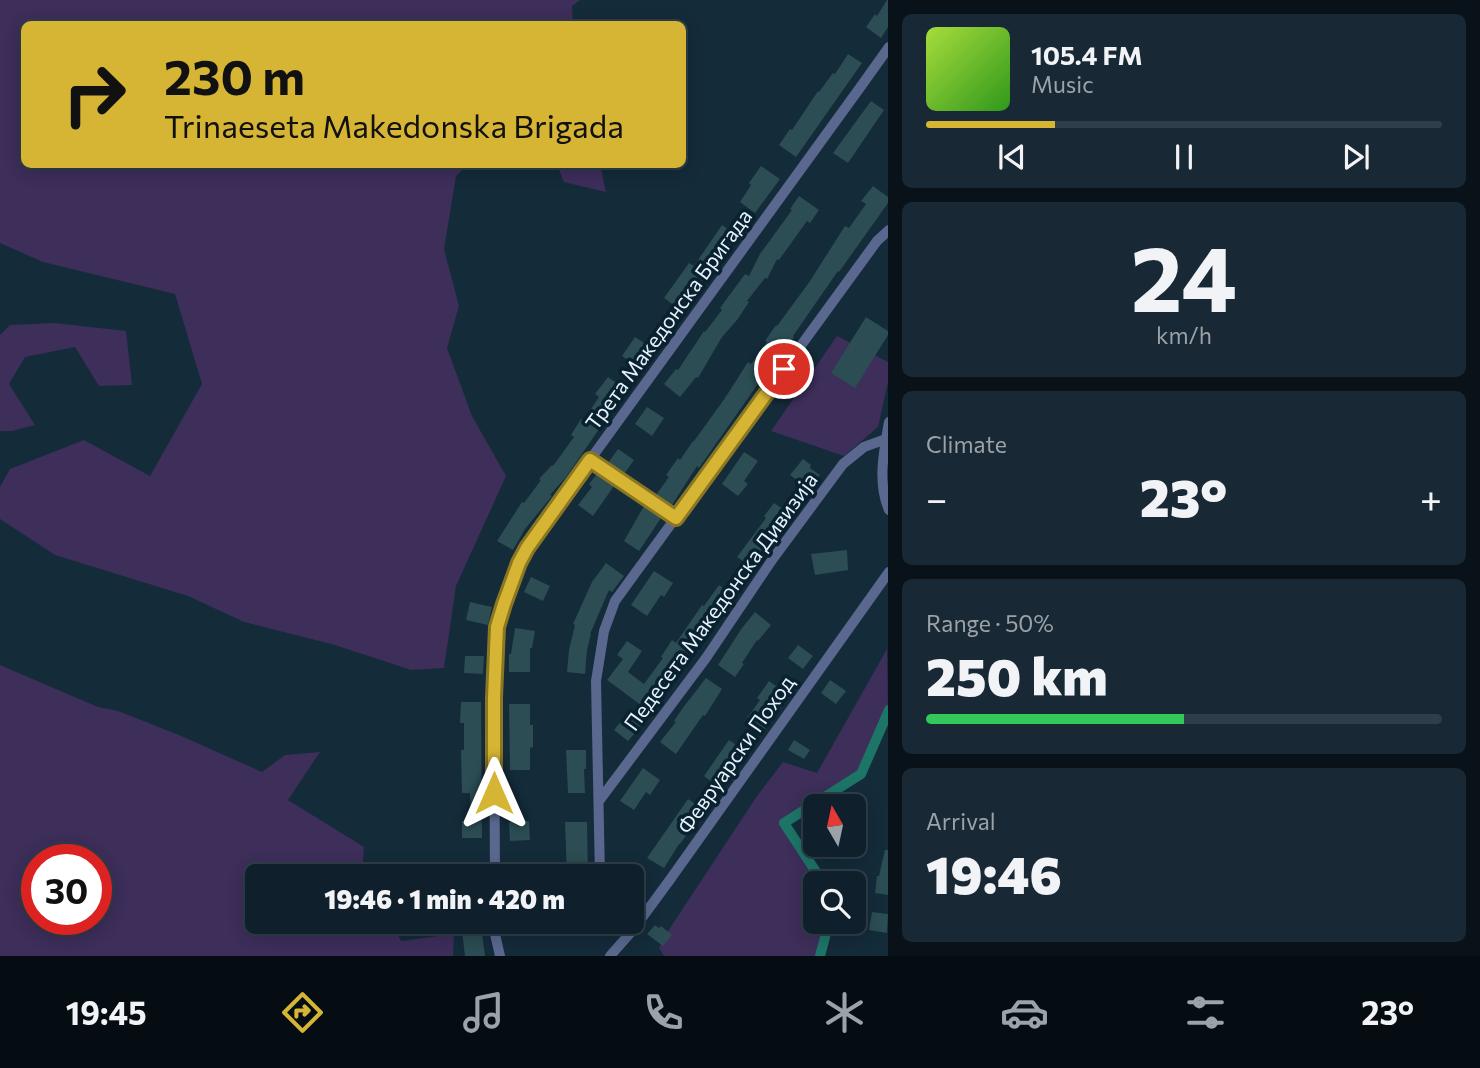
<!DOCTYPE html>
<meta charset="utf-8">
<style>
body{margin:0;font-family:Commissioner,sans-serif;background:#182834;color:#f1f3f6;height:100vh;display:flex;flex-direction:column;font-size:26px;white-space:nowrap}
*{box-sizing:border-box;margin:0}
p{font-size:23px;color:#9ba3a9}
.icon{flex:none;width:38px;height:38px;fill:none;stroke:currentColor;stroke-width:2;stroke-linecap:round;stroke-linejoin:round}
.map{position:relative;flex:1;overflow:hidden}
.details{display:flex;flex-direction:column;gap:14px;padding:14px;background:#081218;width:592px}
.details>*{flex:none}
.guide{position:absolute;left:21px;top:21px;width:665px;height:147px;border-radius:10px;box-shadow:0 4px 18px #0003,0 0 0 2px #2f3e48;background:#d6b534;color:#111;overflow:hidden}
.needle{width:46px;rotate:351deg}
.controls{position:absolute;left:803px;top:794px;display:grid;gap:14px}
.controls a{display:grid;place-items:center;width:63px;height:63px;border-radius:10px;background:#0f202c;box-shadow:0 4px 18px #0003,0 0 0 2px #2f3e48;font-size:35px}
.speed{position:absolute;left:21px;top:844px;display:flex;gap:14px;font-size:35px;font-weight:700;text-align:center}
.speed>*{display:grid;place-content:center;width:91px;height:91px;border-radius:50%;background:#0f202c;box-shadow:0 4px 18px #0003,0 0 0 2px #2f3e48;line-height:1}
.speed .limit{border:10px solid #d22;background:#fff;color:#111}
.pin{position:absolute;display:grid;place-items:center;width:60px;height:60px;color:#fff;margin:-30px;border:4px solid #fff;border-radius:50%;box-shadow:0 2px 7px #0007}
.me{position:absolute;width:77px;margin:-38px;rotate:0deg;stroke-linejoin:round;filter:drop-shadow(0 0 5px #0008)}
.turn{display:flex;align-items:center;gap:24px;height:147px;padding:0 28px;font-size:32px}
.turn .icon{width:91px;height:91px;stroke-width:2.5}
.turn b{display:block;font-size:49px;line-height:60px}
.big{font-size:52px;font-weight:800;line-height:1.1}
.details .card{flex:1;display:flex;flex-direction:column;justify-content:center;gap:10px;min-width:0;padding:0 24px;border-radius:10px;background:#182834}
.details .dial{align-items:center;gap:0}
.dial b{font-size:91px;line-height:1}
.song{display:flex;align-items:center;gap:21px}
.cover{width:84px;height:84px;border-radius:10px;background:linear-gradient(135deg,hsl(80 70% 55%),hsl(110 70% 35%))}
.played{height:7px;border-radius:4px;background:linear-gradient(90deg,#d6b534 25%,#2f3e48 25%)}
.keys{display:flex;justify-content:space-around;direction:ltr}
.heat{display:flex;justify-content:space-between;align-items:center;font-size:38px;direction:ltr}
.charge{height:10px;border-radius:5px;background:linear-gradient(90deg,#34c759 50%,#2f3e48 0)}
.trip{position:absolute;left:245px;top:864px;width:399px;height:70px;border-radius:10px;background:#0f202c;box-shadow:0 4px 18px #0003,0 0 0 2px #2f3e48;font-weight:800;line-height:70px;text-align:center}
.tabs{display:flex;height:112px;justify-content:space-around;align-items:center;background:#060d12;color:#9ba3a9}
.tabs .icon{width:49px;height:49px}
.tabs .on{color:#d6b534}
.tabs b{font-size:32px;color:#f1f3f6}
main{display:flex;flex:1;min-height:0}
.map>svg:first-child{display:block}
.green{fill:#3d2e5a;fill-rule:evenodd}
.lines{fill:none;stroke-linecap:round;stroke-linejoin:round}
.canal{stroke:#1d7568;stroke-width:10}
.building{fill:#2b4d53}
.street{stroke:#5a688f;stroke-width:10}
.route-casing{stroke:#8b7622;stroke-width:18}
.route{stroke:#d6b534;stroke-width:12}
.labels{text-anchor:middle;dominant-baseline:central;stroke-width:7;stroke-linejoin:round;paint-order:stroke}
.street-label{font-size:21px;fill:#e5f3fd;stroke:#0a2130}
</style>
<main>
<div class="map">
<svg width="889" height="956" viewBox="0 0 889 956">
<rect width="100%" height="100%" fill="#142b3a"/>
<path class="green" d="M0 0H580L572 6 573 24H24V164L468 165 456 176 444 249 459 306 447 348 472 416 506 476 456 586 444 668 411 670 335 645 244 622 188 596 55 555 0 519V487L10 469 84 440 150 476 202 384 175 294 43 262 0 243Z
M557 165H600L606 192 564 182Z
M55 323 126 331 132 385 99 386 75 347 25 357 9 384 35 425 12 431H0V335L10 325Z
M837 336 888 362V382L878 427 844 456 771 431Z
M887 649 888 713 865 771 784 823 824 884H816V922H829L821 956H664L659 948 670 928 757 796 783 762 817 773Z
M0 665 98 707 118 711 179 735 262 772 285 755 320 752 288 800 364 847 362 877H257V922H392L401 941 454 934 453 956H0ZM37 859H96V919H37Z"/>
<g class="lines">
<path class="canal" d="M824 884 784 823 861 774 889 710
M820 956 829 922"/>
</g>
<path class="building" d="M887 0H888V27L881 38 866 27 875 14 877 16Z
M848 54 862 63 796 157 779 145 790 129 792 130 818 91 819 92 833 73 835 74Z
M871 101 884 110 848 163 833 153Z
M761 166 780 179 755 213 740 202 751 185 749 183Z
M873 186 888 197V203L839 272 838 271 793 336 794 337 783 353 782 352 768 372 767 371 699 468 697 466 672 505 670 504 656 495 669 477 666 475 678 458 680 460 693 441H694L725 398 748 362 751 364 767 342 765 341 776 325 777 326 810 281 845 226 849 228 866 204 861 201Z
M799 196 819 210 810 223 807 221 779 260 777 259 767 279 765 278 747 301 749 302 737 320 722 337 698 378 696 377 680 397 664 384 676 369 678 370 704 331 705 332 722 310 720 308 745 274 749 276 760 254 792 210 790 209Z
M722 225 738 236 713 271 711 270 682 311 664 298 689 263 694 266Z
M866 317 888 331V335L855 388 831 373Z
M635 337 655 350 642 370 622 356Z
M608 377 626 390 566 477 550 495 552 496 525 529 513 550 497 541 522 502 524 503 541 480 539 479 552 465 553 466 574 437 571 435 581 419 583 421 599 397 595 394Z
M647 407 664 418 652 436 635 424Z
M618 449 634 460 624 474 608 463Z
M744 452 758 461 744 481 748 484 738 496 722 484Z
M803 459 811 465 810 468 820 475 809 489 790 475Z
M597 474 614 486 593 516 578 505 592 487 589 484Z
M774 503 790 514 753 568 737 557 766 518 764 516Z
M644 506 661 518 639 551 624 541Z
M847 550 848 570 815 575 811 554Z
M606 563 624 576 612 592 609 590 590 634H591L587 650 585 674 567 672 569 650 575 625 573 624 592 582Z
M654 571 673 583 664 597 661 595 647 616 631 605Z
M531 577 550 586 543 601 524 592Z
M719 585 734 596 721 614 720 613 649 711 607 680 623 659 617 655 627 641 642 651 628 672 644 684 663 658 661 657 672 640 676 643 702 605 704 606Z
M470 602 492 607 488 625 466 620Z
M755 612 771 625 758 641 757 640 742 663 744 664 735 677 718 665 742 628Z
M515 628 535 631 532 648H530V672H509V654H511Z
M798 645 813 656 803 669 788 658Z
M465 656H484L483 674 464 673Z
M706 678 722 689 705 716 703 715 676 754 660 742 676 722 674 721 682 709Z
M830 680 846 691 836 704 821 693Z
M769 681 790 696 764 730 747 718 760 700 757 698Z
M461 702H481L482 838H462V821L471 822 470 793H462L461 750H464V723H460Z
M509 704H530V725H533V747L530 748V770H510Z
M627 714 641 726 628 741 614 730Z
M729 740 745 751 719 787 704 776Z
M794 740 810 750 804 759 788 750Z
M566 750H586V769H584L585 793H568Z
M643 768 660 780 650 795 646 792 634 810 620 801Z
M688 799 704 810 680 844H679L664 868 647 858Z
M529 821 530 840 510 841 509 822Z
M565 822H587L588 877H567Z
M885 850H888V895L875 893 877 876H879Z
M518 866H533L534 877H518Z
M872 912 888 914 887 933 869 930Z
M461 922H484L485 934H482L485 956H465Z
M655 925 659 928 661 926 672 935 663 946 647 934Z"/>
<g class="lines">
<path class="street" d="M889 422C884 451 877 482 889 510
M590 460 676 518
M599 801 706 658 772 560 843 464 864 447 886 439
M495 877 494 698 497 627 504 604 519 563 527 548 571 486 859 89 889 47
M600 877 596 681 604 631 615 601 877 241 889 230
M495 922V934L500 956
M610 956 633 930 669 881 889 572"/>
</g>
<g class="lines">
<g class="route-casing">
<path id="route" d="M494 793V698L497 627 504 604 519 563 527 548 590 460 676 518 784 369"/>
</g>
<use href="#route" class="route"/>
</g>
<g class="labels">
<g class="street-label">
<text transform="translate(668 319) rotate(-54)">Трета Македонска Бригада</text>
<text transform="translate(720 601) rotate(-54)">Педесета Македонска Дивизија</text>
<text transform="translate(735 754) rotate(-55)">Февруарски Поход</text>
</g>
</g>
</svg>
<div class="controls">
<a><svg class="needle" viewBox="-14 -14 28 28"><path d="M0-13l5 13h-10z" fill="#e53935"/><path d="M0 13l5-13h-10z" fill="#9ba3a9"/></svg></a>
<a><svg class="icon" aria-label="search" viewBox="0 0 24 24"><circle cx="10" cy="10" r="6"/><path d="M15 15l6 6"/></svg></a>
</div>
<div class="speed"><div class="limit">30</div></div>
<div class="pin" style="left:784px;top:369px;background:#d93025"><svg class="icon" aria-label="arrive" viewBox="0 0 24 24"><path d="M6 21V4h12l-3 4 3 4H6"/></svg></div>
<svg class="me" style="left:494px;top:793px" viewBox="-20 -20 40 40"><path d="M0-17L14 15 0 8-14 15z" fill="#d6b534" stroke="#fff" stroke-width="4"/></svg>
<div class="trip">19:46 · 1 min · 420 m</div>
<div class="guide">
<div class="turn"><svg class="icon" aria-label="right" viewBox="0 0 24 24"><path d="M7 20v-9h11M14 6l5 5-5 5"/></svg><div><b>230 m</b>Trinaeseta Makedonska Brigada</div></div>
</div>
</div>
<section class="details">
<div class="card">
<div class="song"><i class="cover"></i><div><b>105.4 FM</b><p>Music</p></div></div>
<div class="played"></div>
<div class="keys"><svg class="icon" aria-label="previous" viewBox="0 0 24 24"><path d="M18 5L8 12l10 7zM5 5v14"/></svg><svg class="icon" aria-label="pause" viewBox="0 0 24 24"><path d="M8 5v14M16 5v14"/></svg><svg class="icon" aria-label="next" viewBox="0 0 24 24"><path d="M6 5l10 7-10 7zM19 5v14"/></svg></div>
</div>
<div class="card dial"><b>24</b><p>km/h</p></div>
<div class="card"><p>Climate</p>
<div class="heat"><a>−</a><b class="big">23°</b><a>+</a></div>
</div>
<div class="card"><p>Range · 50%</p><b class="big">250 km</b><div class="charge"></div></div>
<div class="card"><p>Arrival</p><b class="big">19:46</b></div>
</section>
</main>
<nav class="tabs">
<b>19:45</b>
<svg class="icon on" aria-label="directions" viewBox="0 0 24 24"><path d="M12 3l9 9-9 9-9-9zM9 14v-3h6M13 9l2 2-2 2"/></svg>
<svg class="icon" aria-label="music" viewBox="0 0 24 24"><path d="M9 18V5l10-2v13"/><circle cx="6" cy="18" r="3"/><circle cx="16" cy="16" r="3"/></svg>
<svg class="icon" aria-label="phone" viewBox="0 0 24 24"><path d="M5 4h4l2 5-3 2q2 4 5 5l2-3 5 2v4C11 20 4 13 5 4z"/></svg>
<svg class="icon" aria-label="climate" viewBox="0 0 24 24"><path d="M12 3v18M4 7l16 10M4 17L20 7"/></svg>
<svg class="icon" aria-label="car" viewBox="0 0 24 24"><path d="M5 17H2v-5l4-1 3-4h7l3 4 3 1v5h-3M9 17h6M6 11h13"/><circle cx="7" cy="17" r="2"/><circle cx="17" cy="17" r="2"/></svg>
<svg class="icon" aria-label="filters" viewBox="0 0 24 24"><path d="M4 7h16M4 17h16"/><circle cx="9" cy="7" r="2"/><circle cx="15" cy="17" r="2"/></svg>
<b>23°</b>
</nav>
